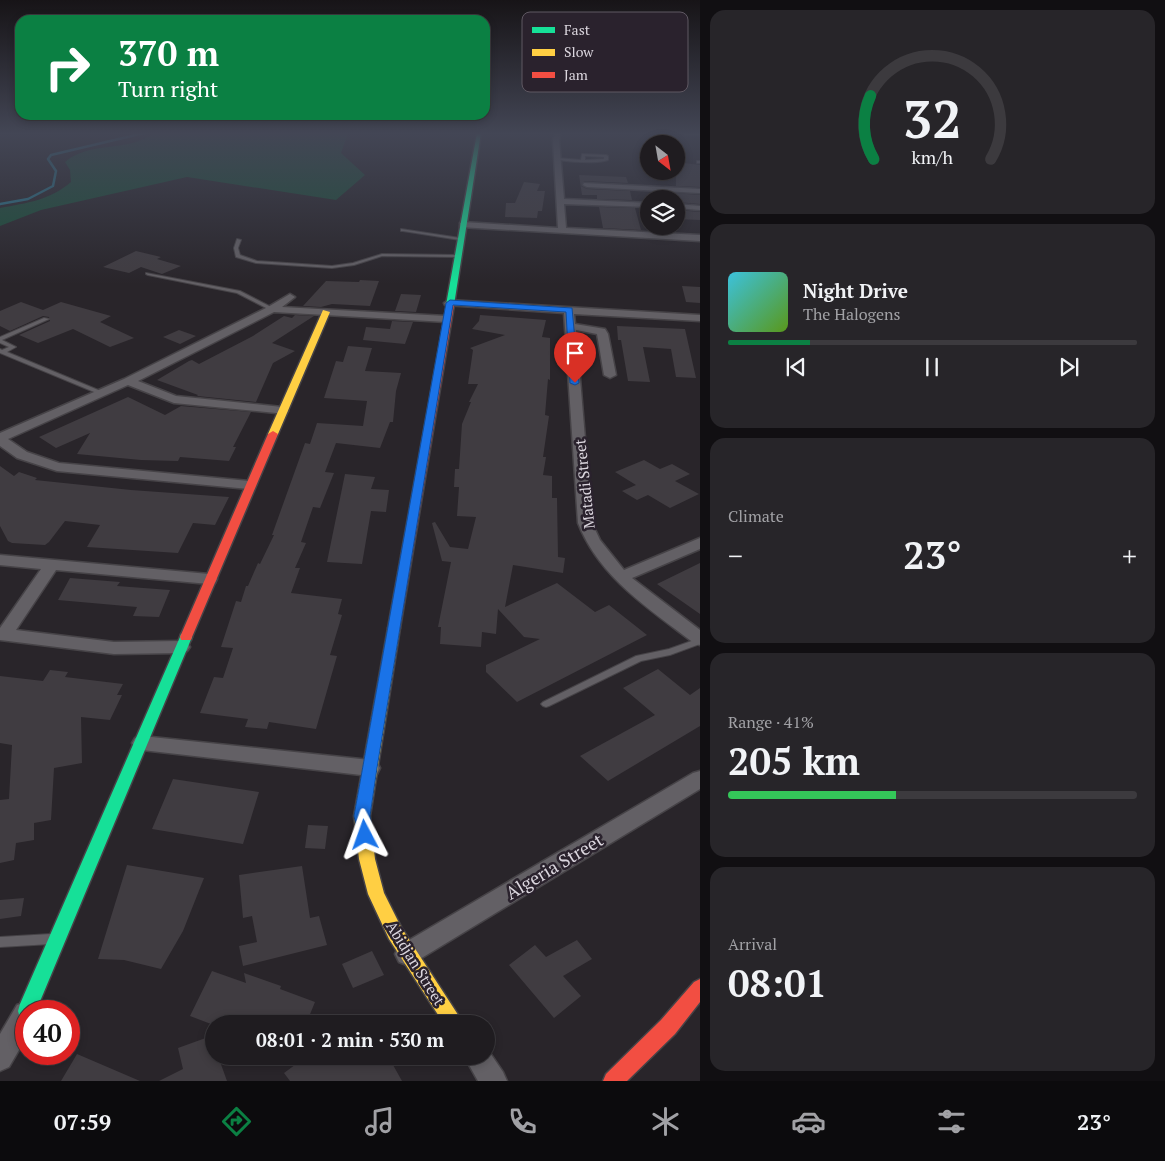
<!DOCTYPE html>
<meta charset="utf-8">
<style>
body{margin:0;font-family:"PT Serif",serif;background:#272529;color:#f1f3f6;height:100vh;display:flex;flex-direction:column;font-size:19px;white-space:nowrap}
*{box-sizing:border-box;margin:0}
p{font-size:16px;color:#a1a1a5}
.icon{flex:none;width:28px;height:28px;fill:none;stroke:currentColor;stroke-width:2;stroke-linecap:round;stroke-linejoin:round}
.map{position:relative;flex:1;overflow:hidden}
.drawer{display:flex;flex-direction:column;gap:10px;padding:10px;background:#110f12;width:465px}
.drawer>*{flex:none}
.top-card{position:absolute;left:15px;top:15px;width:475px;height:105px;border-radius:15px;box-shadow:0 2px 8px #0003,0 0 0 1px #3c3a3e;background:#0b8043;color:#fff;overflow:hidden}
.needle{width:32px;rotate:149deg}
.fabs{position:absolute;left:640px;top:135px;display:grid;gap:10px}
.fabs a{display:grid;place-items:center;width:45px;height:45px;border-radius:50%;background:#1f1c20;box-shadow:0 2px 8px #0003,0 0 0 1px #3c3a3e;font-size:25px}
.speed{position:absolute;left:15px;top:1000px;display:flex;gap:10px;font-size:25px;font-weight:700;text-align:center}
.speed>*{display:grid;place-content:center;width:65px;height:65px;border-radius:50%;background:#1f1c20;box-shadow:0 2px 8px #0003,0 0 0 1px #3c3a3e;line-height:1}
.speed .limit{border:8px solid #d22;background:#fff;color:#111}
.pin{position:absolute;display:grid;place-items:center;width:42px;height:42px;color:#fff;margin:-51px -21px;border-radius:50% 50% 50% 0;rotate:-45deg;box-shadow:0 0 5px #0007}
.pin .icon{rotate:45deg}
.me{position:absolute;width:55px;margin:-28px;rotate:356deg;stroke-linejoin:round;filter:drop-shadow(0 0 4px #0008)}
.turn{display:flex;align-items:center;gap:18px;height:105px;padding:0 20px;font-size:22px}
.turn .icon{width:65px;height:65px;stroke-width:2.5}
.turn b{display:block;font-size:35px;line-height:42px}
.big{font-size:38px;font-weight:700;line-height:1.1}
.drawer .widget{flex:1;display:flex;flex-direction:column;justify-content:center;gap:8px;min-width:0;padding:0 18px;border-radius:15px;background:#272529}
.drawer .dial{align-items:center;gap:0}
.dial svg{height:130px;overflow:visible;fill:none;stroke:#3c3a3e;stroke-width:7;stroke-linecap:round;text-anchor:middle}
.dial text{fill:#f1f3f6;stroke:none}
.song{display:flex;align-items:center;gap:15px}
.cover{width:60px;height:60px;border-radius:8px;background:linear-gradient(135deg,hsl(190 70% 55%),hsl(90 70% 35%))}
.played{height:5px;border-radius:2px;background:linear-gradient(90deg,#0b8043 20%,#3c3a3e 20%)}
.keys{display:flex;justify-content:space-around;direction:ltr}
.heat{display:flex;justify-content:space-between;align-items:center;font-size:28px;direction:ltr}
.charge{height:8px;border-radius:4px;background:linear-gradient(90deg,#34c759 41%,#3c3a3e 0)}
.trip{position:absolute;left:205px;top:1015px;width:290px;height:50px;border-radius:25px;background:#1f1c20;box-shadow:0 2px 8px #0003,0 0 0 1px #3c3a3e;font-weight:700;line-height:50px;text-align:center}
.tabs{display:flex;height:80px;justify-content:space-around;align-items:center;background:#0c0b0d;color:#a1a1a5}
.tabs .icon{width:35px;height:35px}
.tabs .current{color:#0b8043}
.tabs b{font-size:22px;color:#f1f3f6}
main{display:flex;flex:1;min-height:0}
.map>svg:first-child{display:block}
.green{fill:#1a4f38}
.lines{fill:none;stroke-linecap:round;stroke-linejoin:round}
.stream{stroke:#28798f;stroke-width:2.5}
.building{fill:#403c41}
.lane-casing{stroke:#464347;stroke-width:2}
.street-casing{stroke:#464347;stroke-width:3}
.fast-casing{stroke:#464347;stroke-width:3}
.slow-casing{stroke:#464347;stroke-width:3}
.jam-casing{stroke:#464347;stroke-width:3}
.lane{fill:#636065;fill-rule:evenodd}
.street{fill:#636065;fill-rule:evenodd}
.fast{fill:#16e098;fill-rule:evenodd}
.slow{fill:#ffcf43;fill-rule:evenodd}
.jam{fill:#f24e42;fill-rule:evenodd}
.route{fill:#1a73e8;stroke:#114b97}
.labels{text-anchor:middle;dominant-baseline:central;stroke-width:5;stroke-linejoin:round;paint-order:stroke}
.street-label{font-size:15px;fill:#dbd6de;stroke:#2a222d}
.near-street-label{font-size:18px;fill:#dbd6de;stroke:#2a222d}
.key{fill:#2a222d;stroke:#5f5862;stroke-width:1}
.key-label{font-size:14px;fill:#dbd6de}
</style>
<main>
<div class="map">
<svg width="700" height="1081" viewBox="0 0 700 1081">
<rect width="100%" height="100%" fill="#29252a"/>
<path class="green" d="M157 133H348L341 153 365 175 336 200 187 177 41 210 0 226V208C27 203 50 200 71 182L70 170 65 162C85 145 112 149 136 142 143 140 150 135 157 133Z"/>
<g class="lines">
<path class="stream" d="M0 204 28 199 53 186 56 171 48 159 51 155 144 133"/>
</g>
<path class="building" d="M676 162 700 165V187L676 186Z
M579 175 626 177 628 183 584 181 581 186 587 189 630 191 632 200 597 199V195H582Z
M524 182 540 184 537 191H545L542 211H538L537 218 505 217 506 203H515Z
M674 193 700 195V204L676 202Z
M599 207 635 208 641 230 603 228Z
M676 210 700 212V220L676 219Z
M136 251 161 257 157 259 181 266 162 274 141 267 129 273 103 267Z
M360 280 379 281 370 306 332 304 321 307 303 306 326 281 359 282Z
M682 286 700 287V303L686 302Z
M401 294 421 295 416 312 395 311Z
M21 302 43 310 61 302 111 316 100 322 134 338 110 347 73 329 38 343 19 335 50 321 49 317 43 316 10 331 0 326V311Z
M295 315 314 316 272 343 295 351 273 363 256 402 197 396 198 395 157 380 189 361 192 360 199 364 253 336 284 316 292 318Z
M480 315 546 320 542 337 550 338V380L548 379 545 415 549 416 543 457H546L543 475 552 476V498H557L558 557 565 558 563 573 513 565 505 607 557 583 595 612 609 605 647 635 517 702 486 672V665L540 639 524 637 498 609 496 634 482 632 481 647 440 644 441 627H438L451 562 442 561 432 523 435 522 450 547 468 549 476 517 457 516 459 487H454L455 469H459L462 424 471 402H469L478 384H468L473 350 470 348 505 335 472 329 479 321Z
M392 321 413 322 405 344 363 340 366 327 390 329Z
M617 326 685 329 696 378 676 377 671 349 643 347 650 382 628 381 621 340H618Z
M179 330 196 336 180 344 163 337Z
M348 346 372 348 365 371 401 373 396 391 393 422H390L380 448 336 443 325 472 334 473 320 508 313 507 301 542 306 543 295 568H300L291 593 342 599 338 614 342 615 330 655 337 656 316 729 269 722 267 729 245 727 248 719 200 713 214 677 223 678 233 648 221 647 236 601 241 602 246 586H248L258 563 260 564 274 535H272L305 443 310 444 317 423 363 426 367 401 324 398 336 361 343 362Z
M128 397 165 415 181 406 251 412 233 447H236L229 461 180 457 178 461 141 460 77 454 90 433 56 448 39 437Z
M644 460 660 469 672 464 690 474 675 481 699 494 670 508 648 495 637 500 622 491 636 485 615 472Z
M0 466 14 476 19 472 37 478 35 480 131 490 229 497 215 525 193 523 178 553 87 547 100 525 65 521 49 542 45 545 12 543 8 541 0 526Z
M345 474 375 477 371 489 389 490 386 512 371 511 362 564 327 562Z
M700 563V614L657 584Z
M70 578 120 582 117 586 170 590 159 617 133 616 137 607 58 600Z
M658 669 690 695 700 688V726L608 781 580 756 655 715 623 688Z
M50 670 68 672 65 677 123 684 117 695H122L110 720 81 717 82 763 54 768 51 820 34 823V840L16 843 14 860 0 863V800L9 799 12 745 0 743V676L43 681Z
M173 779 259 792 243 844 152 829Z
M308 825 328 826 325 849 305 848Z
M127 865 204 878 183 931 161 969 124 960 98 959Z
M302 866 310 918 319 916 327 945 243 966 239 946 257 942 252 916 243 918 239 875Z
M24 898 21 916 0 919V900Z
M577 940 592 959 563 976 581 996 554 1018 509 965 535 945 546 957Z
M372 951 384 975 353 988 342 964Z
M212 971 246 983 244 973 281 986 280 989 315 1002 306 1024H211L190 1016Z
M214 1035V1056H218L227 1081H159L183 1069 178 1048Z
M77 1054 140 1081H61Z
M307 1056H388L402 1081H290L284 1073Z"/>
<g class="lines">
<g class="lane-casing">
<path id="lane" d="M582 154 606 155 608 156V160C597 164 566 162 555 159L557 158 581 160ZM585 156 604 157V159L585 160Z
M697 161H700V163H697Z
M401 229 460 238 462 239 460 240 403 231H401Z
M237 239 241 240 238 248 240 255 257 261 332 266 353 263 382 254 458 255 460 256 458 257 382 256 354 265 332 268 256 263 236 257 234 248Z
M146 273 240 291 275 309 270 310 237 293 148 275 146 274Z
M44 318 49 319 2 340 16 347 7 352 103 392V394H99L0 353V349L2 350 9 347 0 343V337Z
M700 638V644L670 655 641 661 549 706 546 707 543 706 541 704 543 702 636 656 669 649Z
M51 934 55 935 57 939 55 943 51 944 0 947V937Z"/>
</g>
<g class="street-casing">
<path id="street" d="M555 133H561L559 140 564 199 649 203V207L564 204 566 228 700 235V241L460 227V223L463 222 558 228 553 140Z
M683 133H700V135H686Z
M584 183 700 189V193L587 187 583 185Z
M676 204 700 206V210L676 208Z
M290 294 295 297 282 307 446 316 451 319 446 322 274 312 138 381 176 396 282 407 286 408 288 411 286 414 174 403 128 385 8 439 27 452 59 463 249 481 256 485 254 488 249 489 57 471 17 458 0 446V433L124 379 268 307Z
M449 300 700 315V321L574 314 575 324 605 329 608 334 616 375 610 378 604 375 597 334 576 330 592 523 600 540 624 570 700 538V549L632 578 700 630V645L694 643C649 609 599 577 578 523L564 313 445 305 444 303Z
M0 555 209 574 215 575 217 579 215 583 209 584 56 570 16 630 114 642 181 641 187 643 190 647 187 651 181 653 114 654 0 640V628L41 569 0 565Z
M142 736 370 760 377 762 380 768 377 774 370 776 142 750 135 748 132 743 135 738Z
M700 771V789L415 962 407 965 399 962 395 954 399 946 693 773Z
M26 1002 35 1005 37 1011H26V1038L9 1067 0 1071V1034L17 1005Z
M486 1047 503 1072 507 1081H478L464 1056H486Z"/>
</g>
<g class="fast-casing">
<path id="fast" d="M477 133H481L454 305 450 307 446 305Z
M186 633 191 634 192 637 36 1011H26V1020L20 1018 18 1011 20 1004 180 637 181 634Z"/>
</g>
<g class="slow-casing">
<path id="slow" d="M323 310 330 312 278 434 276 436H270L268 434Z
M394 624 398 625 400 628 370 816 375 859 384 893 401 927 464 1024H444L389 939 368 894 359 859 354 816 388 628 390 625Z"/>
</g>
<g class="jam-casing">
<path id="jam" d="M447 303 454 305 400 628 398 631H390L388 628Z
M273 431 278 434 192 637 191 640H181L180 637 268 434Z
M700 979V1002L675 1034 627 1081H603L606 1074 661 1020 694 982Z"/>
</g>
<use href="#lane" class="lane"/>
<use href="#street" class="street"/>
<use href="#fast" class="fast"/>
<use href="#slow" class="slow"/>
<use href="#jam" class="jam"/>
</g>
<linearGradient id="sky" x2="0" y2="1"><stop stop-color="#171417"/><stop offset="0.47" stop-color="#434655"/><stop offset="1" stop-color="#434655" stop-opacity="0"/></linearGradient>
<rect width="700" height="284" fill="url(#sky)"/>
<path class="route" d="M450 300 572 308 579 383 575 385 570 383 566 312 453 305 377 768 370 816 373 835 371 840 365 842 359 840 354 816 446 303Z"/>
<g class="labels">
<g class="street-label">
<text transform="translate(584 484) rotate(-96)">Matadi Street</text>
<text transform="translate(416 963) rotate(58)">Abidjan Street</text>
</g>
<g class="near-street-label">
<text transform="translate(554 866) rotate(-31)">Algeria Street</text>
</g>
</g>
<rect x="522" y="12" width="166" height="80" rx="8" class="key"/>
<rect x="532" y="27" width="23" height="6" fill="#16e098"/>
<rect x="532" y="49" width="23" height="7" fill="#ffcf43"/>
<rect x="532" y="72" width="23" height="6" fill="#f24e42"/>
<g class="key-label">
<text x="564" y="35">Fast</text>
<text x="564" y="57">Slow</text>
<text x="564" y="80">Jam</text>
</g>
</svg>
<div class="fabs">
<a><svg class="needle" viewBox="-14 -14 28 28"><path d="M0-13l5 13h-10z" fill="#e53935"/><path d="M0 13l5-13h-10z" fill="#a1a1a5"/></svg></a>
<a><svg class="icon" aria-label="layers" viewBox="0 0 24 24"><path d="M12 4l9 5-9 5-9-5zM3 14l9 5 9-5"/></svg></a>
</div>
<div class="speed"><div class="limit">40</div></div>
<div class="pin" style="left:575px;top:383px;background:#d93025"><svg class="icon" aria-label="arrive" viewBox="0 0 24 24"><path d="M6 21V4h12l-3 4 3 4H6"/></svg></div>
<svg class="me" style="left:365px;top:835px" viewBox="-20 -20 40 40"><path d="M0-17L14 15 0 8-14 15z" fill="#1a73e8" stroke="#fff" stroke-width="4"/></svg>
<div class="trip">08:01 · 2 min · 530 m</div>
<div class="top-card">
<div class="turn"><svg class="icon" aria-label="right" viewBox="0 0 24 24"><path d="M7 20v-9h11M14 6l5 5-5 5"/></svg><div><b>370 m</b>Turn right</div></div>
</div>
</div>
<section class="drawer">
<div class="widget dial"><svg viewBox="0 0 100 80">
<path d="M14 69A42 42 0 1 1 86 69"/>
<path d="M14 69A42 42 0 0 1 12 30" stroke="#0b8043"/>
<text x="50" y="56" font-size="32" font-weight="700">32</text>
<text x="50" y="72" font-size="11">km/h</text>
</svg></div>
<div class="widget">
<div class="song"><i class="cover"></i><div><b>Night Drive</b><p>The Halogens</p></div></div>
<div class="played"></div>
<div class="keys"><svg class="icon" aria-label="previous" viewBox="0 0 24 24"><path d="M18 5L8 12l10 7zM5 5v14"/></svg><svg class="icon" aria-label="pause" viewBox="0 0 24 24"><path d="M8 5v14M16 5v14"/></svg><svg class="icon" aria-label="next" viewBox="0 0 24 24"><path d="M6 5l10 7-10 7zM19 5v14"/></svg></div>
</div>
<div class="widget"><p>Climate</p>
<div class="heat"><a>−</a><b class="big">23°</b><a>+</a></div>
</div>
<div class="widget"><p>Range · 41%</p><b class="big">205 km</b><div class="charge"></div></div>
<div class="widget"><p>Arrival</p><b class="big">08:01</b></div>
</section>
</main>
<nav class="tabs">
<b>07:59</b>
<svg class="icon current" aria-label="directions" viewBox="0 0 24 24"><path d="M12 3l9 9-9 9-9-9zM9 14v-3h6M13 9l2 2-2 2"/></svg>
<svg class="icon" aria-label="music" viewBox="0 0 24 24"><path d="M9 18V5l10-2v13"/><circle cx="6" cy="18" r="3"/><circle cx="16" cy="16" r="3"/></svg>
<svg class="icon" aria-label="phone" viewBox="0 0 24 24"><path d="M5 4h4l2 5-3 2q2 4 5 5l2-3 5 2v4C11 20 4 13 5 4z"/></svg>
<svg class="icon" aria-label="climate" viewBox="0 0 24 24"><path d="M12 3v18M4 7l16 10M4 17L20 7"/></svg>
<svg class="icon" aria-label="car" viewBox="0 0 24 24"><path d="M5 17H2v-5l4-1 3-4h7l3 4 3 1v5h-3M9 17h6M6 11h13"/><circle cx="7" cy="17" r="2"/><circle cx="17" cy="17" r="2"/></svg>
<svg class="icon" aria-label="filters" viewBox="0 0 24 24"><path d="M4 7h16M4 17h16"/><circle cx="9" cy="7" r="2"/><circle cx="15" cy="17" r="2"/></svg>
<b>23°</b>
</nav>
